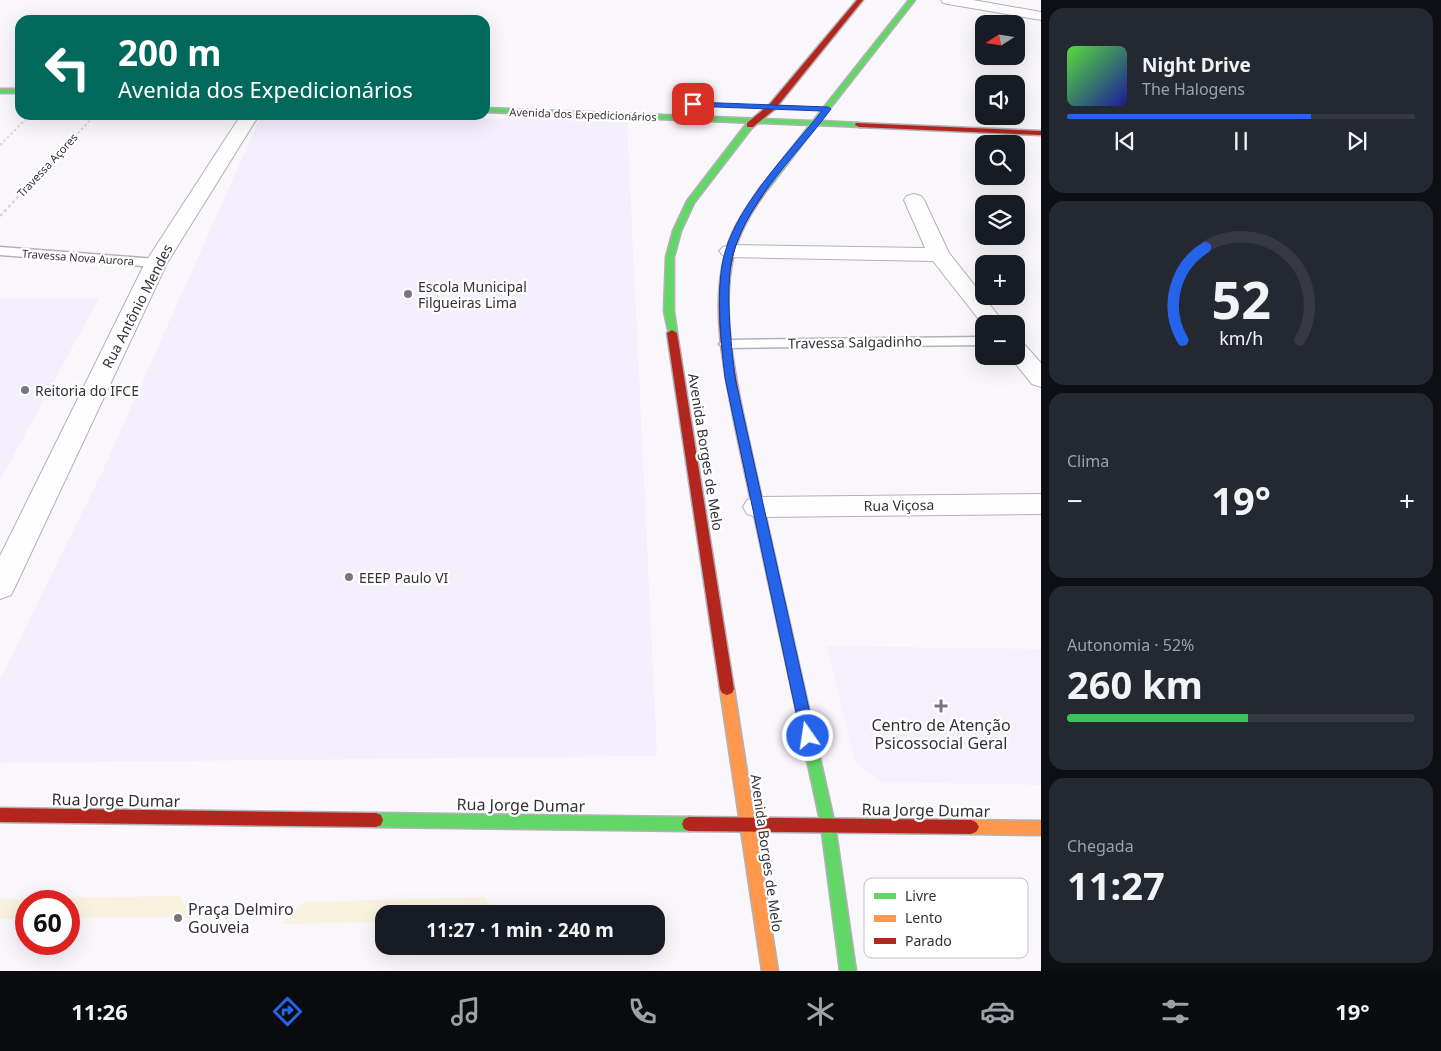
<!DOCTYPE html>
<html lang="pt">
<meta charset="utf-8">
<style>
body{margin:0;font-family:"Noto Sans",sans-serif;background:#242831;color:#f1f3f6;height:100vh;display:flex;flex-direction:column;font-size:19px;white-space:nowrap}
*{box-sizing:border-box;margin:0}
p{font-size:16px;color:#9ea1a6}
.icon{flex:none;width:28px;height:28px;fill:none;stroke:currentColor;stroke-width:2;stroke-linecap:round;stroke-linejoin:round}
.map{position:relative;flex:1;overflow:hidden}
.side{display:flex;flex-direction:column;gap:8px;padding:8px;background:#0d0f14;width:400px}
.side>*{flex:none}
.banner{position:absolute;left:15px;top:15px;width:475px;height:105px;border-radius:15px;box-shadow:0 5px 20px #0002;background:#00695c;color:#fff;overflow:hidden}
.needle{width:32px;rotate:258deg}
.buttons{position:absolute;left:975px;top:15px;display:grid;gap:10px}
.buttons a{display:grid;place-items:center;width:50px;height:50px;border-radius:10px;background:#171b24;box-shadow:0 5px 20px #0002;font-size:25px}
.speed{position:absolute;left:15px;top:890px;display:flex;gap:10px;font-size:25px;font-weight:700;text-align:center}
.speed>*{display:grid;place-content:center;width:65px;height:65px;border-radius:50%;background:#171b24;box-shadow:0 5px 20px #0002;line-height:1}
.speed .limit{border:8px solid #d22;background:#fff;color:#111}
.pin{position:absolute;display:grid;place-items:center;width:42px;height:42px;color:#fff;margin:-21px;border-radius:10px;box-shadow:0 2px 8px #0006}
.me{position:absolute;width:55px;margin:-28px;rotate:347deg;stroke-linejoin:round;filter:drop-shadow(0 0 4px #0008)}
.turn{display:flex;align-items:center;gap:18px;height:105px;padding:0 20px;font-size:22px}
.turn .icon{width:65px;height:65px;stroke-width:2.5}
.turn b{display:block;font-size:35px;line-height:42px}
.big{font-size:38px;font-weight:700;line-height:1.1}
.side .tile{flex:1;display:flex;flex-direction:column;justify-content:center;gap:8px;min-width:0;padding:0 18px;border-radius:15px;background:#242831}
.side .dial{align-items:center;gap:0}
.dial svg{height:130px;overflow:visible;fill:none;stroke:#363941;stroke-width:7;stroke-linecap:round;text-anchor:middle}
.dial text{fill:#f1f3f6;stroke:none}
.song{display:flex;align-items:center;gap:15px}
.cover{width:60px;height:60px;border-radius:8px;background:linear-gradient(135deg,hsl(110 70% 55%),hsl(240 70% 35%))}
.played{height:5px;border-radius:2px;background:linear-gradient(90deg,#2563eb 70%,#363941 70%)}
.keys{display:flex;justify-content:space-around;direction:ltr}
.heat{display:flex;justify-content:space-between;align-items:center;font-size:28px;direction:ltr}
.charge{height:8px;border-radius:4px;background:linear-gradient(90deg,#34c759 52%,#363941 0)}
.trip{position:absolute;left:375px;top:905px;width:290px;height:50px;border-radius:15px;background:#171b24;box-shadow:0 5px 20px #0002;font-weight:700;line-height:50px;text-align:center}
.menu{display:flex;height:80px;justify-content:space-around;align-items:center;background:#090b0e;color:#9ea1a6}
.menu .icon{width:35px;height:35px}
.menu .on{color:#2563eb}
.menu b{font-size:22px;color:#f1f3f6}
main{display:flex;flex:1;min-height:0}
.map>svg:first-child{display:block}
.built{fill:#f4effd}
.medical{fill:#f6effc}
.sand{fill:#f8f2df}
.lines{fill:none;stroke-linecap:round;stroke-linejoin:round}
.lane-casing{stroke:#b3b1b6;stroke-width:3}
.street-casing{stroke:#b3b1b6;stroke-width:2}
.fast-casing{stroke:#b3b1b6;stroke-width:3}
.slow-casing{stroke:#b3b1b6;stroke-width:3}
.jam-casing{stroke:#b3b1b6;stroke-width:3}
.path-far1{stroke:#d7d7d8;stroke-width:2;stroke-dasharray:2.5 2.5;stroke-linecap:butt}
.path{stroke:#d7d7d8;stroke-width:2.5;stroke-dasharray:3 3;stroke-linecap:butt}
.lane{fill:#fefeff;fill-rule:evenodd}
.street{fill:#fefeff;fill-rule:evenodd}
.fast{fill:#63d668;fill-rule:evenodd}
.slow{fill:#ff974d;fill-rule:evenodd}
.jam{fill:#b3261e;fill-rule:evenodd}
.route{fill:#2563eb;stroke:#184099}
.poi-dot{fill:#78767b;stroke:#fff;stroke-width:2}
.labels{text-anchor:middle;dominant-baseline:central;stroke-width:4.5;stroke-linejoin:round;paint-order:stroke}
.far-street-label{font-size:11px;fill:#333136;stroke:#fff}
.poi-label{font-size:14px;fill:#333136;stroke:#fff;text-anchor:start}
.street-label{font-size:14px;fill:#333136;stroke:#fff}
.near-poi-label{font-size:16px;fill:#333136;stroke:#fff}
.near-street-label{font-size:16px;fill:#333136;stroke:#fff}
.key{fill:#fff;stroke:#c2c1c3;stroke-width:1}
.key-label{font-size:14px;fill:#333136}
</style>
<main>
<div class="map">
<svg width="1041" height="971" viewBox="0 0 1041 971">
<rect width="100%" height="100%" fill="#f9f7fc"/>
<path class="built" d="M269 115 627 121 657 756 0 763V679L104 468 260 118Z
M0 298H99L0 481Z"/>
<path class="medical" d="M827 646 1041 649V785L882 782 855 762Z"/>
<path class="sand" d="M180 896 190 917 69 918V901H26V918L0 919V899Z
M484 897 498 914H384V922L281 924 304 902Z"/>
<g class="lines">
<g class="lane-casing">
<path id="lane" d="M0 247 156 259 162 263 156 267 0 255Z
M984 337V345L726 348 719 344 726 340Z"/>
</g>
<g class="street-casing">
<path id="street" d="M941 0H973L1041 12V20L948 4 943 3Z
M241 115H259L167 263 15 587 11 595 0 599V556L145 263Z
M914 194 921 196 924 200 949 253 1005 324H984V326L933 261 730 257 723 255 719 251 723 247 730 245 925 248 904 200 907 196Z
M1016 342 1024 344 1041 363V387L1032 384 1009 356H1016Z
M1041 494V514L757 517 747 514 743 507 747 500 757 497Z"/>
</g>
<g class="fast-casing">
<path id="fast" d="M909 0H915L820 121 859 123 863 125 862 127 817 125 768 189 761 187 810 125 485 112V108L813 121Z
M0 89H20V93H0Z
M747 123 754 125 694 203 681 231 674 257V311L677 333 672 336 669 335 664 311 666 257 673 231 687 201Z
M774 575 778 577 780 580 835 825 856 971H840L821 825 768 580 770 577Z
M376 813 689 817 694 819 696 824 694 829 689 831 376 827 371 825 369 820 371 815Z"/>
</g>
<g class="slow-casing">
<path id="slow" d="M727 683 732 685 734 689 778 971H762L720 689 722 685Z
M971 820 1041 821V835L971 834 966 832 963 827 966 822Z"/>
</g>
<g class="jam-casing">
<path id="jam" d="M857 0H863L775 109 753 127H747V123L769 105Z
M856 123 1041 131V135L859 127 855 125Z
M762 185 769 187C755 207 741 227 735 250 718 309 738 391 751 450 761 493 770 537 780 580L778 583H770L768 580C759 537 749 493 740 450 728 390 708 312 726 251 732 227 748 205 762 185Z
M672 330 677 333 734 689 732 693 727 695 722 693 720 689 667 333Z
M0 808 376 813 381 815 383 820 381 825 376 827 0 822Z
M689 817 971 820 976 822 979 827 976 832 971 834 689 831 684 829 682 824 684 819Z"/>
</g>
<path class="path-far1" d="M0 145 30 115
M54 159 95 115"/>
<path class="path" d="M0 216 55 158"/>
<use href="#lane" class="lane"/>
<use href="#street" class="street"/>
<use href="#fast" class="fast"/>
<use href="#slow" class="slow"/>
<use href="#jam" class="jam"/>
</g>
<path class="route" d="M693 102 828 107 831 109C798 154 751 196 734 251 724 283 731 344 735 378L815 736 813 741 808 743 803 741 801 736 725 378C721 341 715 287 725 252 739 203 790 151 822 111L690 106V103Z"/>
<g class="poi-dot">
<circle cx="408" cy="294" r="5"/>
<circle cx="25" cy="390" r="5"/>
<circle cx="349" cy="577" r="5"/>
<path d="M938.5 698.5h5v5h5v5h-5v5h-5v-5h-5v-5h5z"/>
<circle cx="178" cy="918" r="5"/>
</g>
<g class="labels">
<g class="far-street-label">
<text transform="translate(583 114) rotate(2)">Avenida dos Expedicionários</text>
<text transform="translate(47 165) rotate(-47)">Travessa Açores</text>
<text transform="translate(78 257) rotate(4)">Travessa Nova Aurora</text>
</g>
<g class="poi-label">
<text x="418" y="286">Escola Municipal<tspan x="418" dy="16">Filgueiras Lima</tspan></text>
<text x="35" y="390">Reitoria do IFCE</text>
<text x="359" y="577">EEEP Paulo VI</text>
</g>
<g class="street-label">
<text transform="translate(137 306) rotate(-63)">Rua Antônio Mendes</text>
<text transform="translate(855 342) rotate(-1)">Travessa Salgadinho</text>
<text transform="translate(706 452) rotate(81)">Avenida Borges de Melo</text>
<text transform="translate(899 505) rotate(-1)">Rua Viçosa</text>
<text transform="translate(767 853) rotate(82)">Avenida Borges de Melo</text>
</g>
<g class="near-poi-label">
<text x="941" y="725">Centro de Atenção<tspan x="941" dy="18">Psicossocial Geral</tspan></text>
<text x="188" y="909" text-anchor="start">Praça Delmiro<tspan x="188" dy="18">Gouveia</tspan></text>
</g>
<g class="near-street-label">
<text transform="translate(116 800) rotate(1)">Rua Jorge Dumar</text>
<text transform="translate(521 805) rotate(1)">Rua Jorge Dumar</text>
<text transform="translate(926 810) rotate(1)">Rua Jorge Dumar</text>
</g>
</g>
<rect x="864" y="878" width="164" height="80" rx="8" class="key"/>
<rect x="874" y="893" width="22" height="6" fill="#63d668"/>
<rect x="874" y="915" width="22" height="7" fill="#ff974d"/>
<rect x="874" y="938" width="22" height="6" fill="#b3261e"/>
<g class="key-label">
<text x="905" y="901">Livre</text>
<text x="905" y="923">Lento</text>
<text x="905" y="946">Parado</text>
</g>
</svg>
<div class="buttons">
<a><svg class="needle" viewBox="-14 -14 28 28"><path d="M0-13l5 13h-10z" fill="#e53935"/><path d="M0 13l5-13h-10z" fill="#9ea1a6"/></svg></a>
<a><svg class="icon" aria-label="sound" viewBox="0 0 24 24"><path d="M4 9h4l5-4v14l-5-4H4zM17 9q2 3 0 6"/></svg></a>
<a><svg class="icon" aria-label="search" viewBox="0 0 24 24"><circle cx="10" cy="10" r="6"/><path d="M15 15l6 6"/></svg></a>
<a><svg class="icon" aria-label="layers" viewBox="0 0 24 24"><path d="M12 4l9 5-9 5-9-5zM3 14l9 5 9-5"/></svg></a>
<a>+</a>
<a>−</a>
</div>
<div class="speed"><div class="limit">60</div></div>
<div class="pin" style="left:693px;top:104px;background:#d93025"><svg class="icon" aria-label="arrive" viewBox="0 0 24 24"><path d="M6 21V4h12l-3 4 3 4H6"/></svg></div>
<svg class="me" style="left:808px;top:736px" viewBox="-20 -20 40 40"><circle r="17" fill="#2563eb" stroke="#fff" stroke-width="3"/><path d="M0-11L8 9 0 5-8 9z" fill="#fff"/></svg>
<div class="trip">11:27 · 1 min · 240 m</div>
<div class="banner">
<div class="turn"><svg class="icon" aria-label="left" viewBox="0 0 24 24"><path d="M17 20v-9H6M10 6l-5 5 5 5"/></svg><div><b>200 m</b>Avenida dos Expedicionários</div></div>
</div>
</div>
<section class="side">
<div class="tile">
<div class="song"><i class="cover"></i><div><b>Night Drive</b><p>The Halogens</p></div></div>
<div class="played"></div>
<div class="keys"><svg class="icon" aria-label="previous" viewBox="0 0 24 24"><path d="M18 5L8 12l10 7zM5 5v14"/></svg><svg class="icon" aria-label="pause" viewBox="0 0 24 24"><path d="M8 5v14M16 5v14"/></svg><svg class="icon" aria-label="next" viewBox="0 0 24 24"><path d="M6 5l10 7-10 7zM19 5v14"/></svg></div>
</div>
<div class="tile dial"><svg viewBox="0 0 100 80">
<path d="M14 69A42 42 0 1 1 86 69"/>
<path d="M14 69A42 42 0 0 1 28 12" stroke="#2563eb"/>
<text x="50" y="56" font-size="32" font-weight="700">52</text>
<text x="50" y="72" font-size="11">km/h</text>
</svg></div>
<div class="tile"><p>Clima</p>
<div class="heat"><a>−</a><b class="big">19°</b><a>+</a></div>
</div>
<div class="tile"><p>Autonomia · 52%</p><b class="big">260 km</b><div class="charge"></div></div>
<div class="tile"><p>Chegada</p><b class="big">11:27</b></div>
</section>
</main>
<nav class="menu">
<b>11:26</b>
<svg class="icon on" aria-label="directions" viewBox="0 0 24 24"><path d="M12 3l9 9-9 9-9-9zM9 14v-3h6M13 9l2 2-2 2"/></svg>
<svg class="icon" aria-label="music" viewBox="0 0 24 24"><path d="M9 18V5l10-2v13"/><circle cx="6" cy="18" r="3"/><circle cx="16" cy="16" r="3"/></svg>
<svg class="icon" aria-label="phone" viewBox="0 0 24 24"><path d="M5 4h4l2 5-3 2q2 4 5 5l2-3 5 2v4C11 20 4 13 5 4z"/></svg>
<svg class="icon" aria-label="climate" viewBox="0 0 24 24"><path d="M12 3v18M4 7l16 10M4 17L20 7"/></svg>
<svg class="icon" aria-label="car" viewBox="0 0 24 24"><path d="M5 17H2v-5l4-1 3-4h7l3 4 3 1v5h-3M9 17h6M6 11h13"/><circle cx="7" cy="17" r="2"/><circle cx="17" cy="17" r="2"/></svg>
<svg class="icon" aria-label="filters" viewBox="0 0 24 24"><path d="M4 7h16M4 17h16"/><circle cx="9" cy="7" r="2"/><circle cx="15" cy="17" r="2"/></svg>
<b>19°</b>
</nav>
